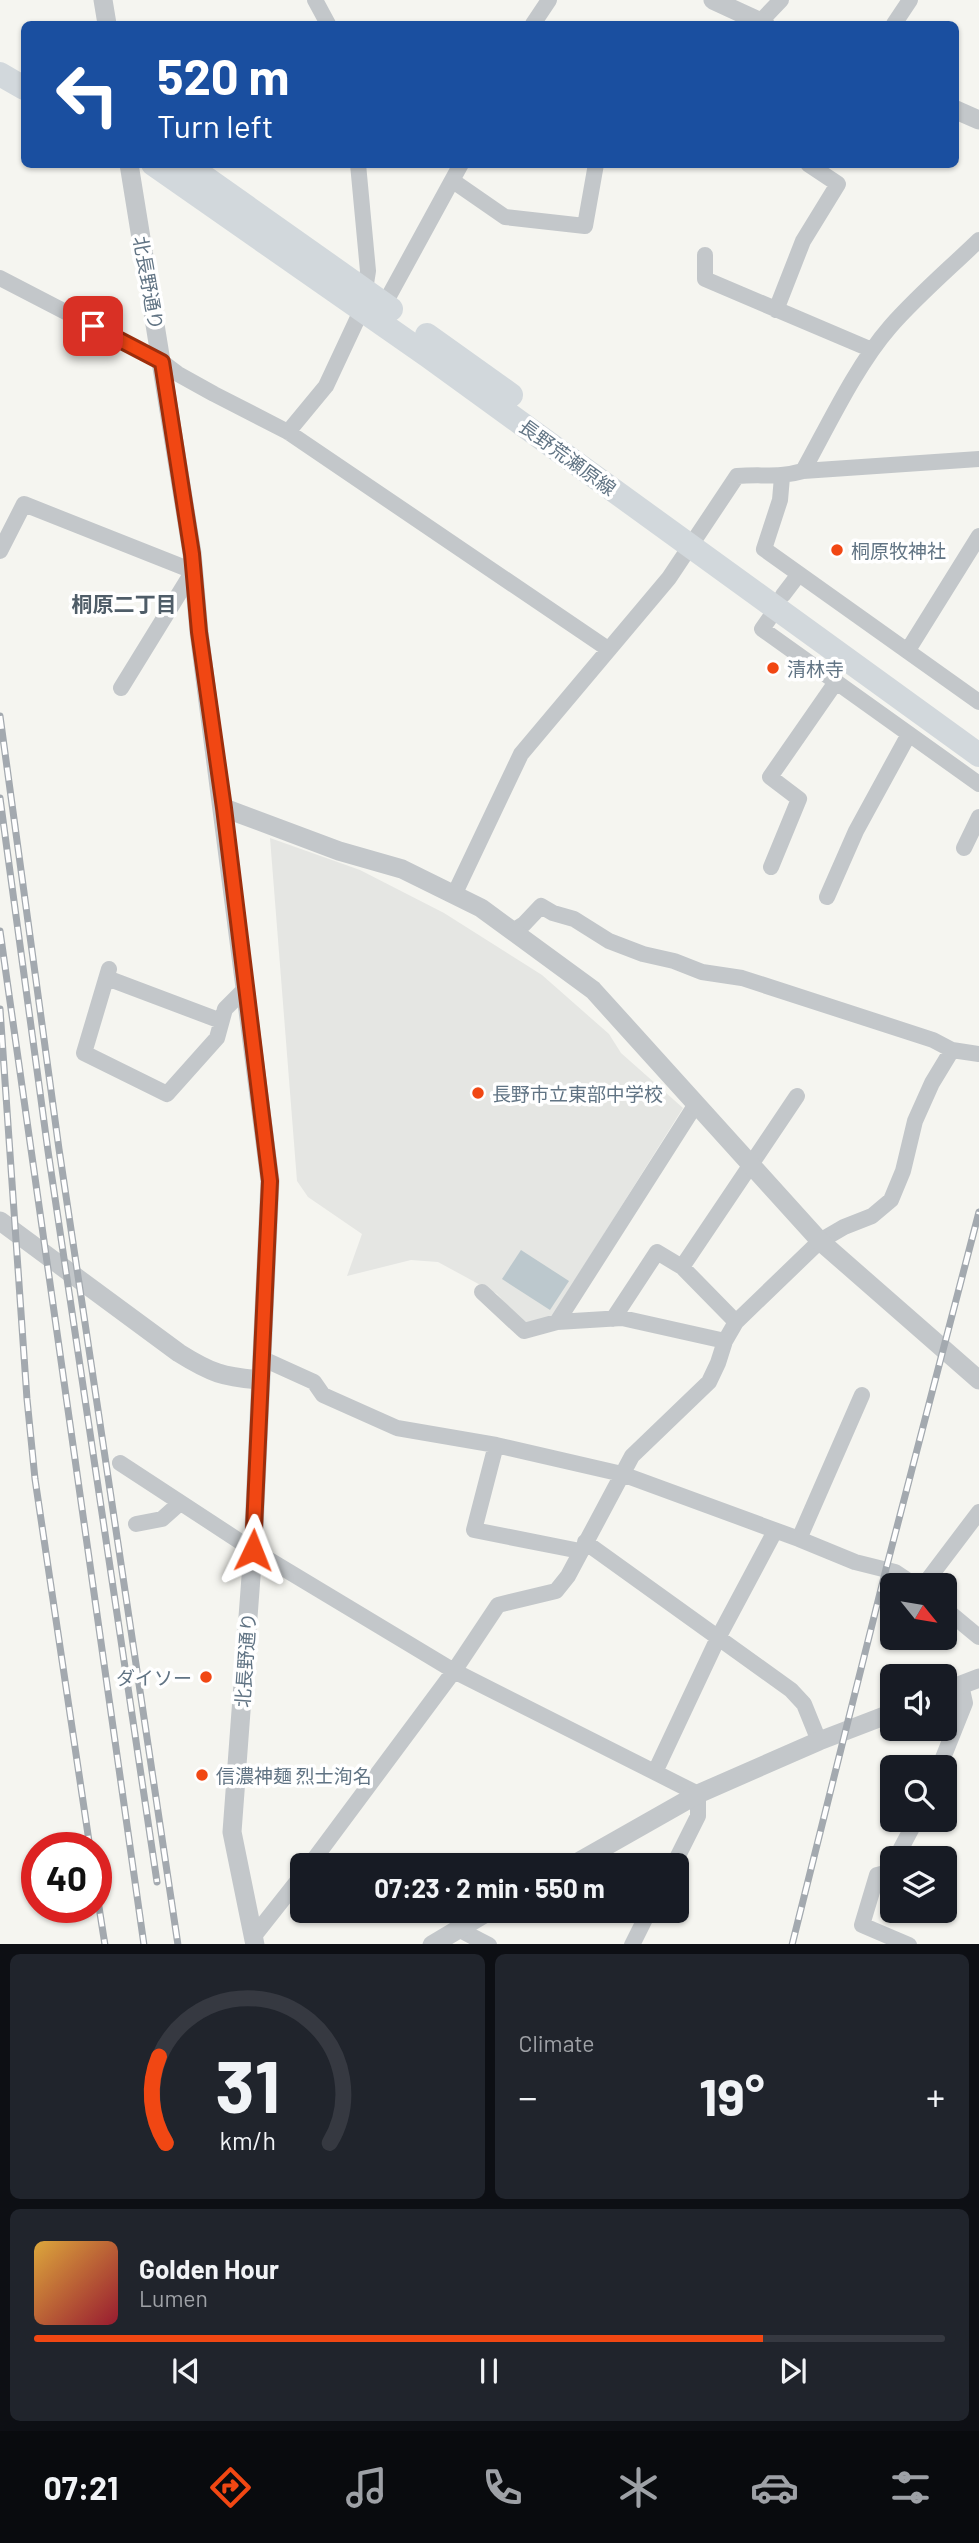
<!DOCTYPE html>
<meta charset="utf-8">
<style>
body{margin:0;font-family:Barlow,"Noto Sans JP",sans-serif;background:#20242c;color:#f1f3f6;height:100vh;display:flex;flex-direction:column;font-size:26px;white-space:nowrap}
*{box-sizing:border-box;margin:0}
p{font-size:23px;color:#9ea1a6}
.icon{flex:none;width:38px;height:38px;fill:none;stroke:currentColor;stroke-width:2;stroke-linecap:round;stroke-linejoin:round}
.map{position:relative;height:1944px;overflow:hidden}
.details{display:flex;flex-direction:column;gap:10px;padding:10px;background:#0d0f14;flex:1}
.details>*{flex:none}
.top-card{position:absolute;left:21px;top:21px;width:938px;height:147px;border-radius:10px;box-shadow:0 2px 5px #0004;background:#1a4fa0;color:#fff;overflow:hidden}
.needle{width:46px;rotate:120deg}
.buttons{position:absolute;left:880px;top:1573px;display:grid;gap:14px}
.buttons a{display:grid;place-items:center;width:77px;height:77px;border-radius:10px;background:#171b24;box-shadow:0 2px 5px #0004;font-size:35px}
.speed{position:absolute;left:21px;top:1832px;display:flex;gap:14px;font-size:35px;font-weight:700;text-align:center}
.speed>*{display:grid;place-content:center;width:91px;height:91px;border-radius:50%;background:#171b24;box-shadow:0 2px 5px #0004;line-height:1}
.speed .limit{border:10px solid #d22;background:#fff;color:#111}
.pin{position:absolute;display:grid;place-items:center;width:60px;height:60px;color:#fff;margin:-30px;border-radius:14px;box-shadow:0 4px 10px #0006}
.me{position:absolute;width:77px;margin:-38px;rotate:2deg;stroke-linejoin:round;filter:drop-shadow(0 0 5px #0008)}
.turn{display:flex;align-items:center;gap:24px;height:147px;padding:0 21px;font-size:32px}
.turn .icon{width:91px;height:91px;stroke-width:2.5}
.turn b{display:block;font-size:49px;line-height:60px}
.big{font-size:52px;font-weight:700;line-height:1.1}
.details .tile{flex:1;display:flex;flex-direction:column;justify-content:center;gap:10px;min-width:0;padding:0 24px;border-radius:10px;background:#20242c}
.details .dial{align-items:center;gap:0}
.dial svg{height:182px;overflow:visible;fill:none;stroke:#363941;stroke-width:7;stroke-linecap:round;text-anchor:middle}
.dial text{fill:#f1f3f6;stroke:none}
.song{display:flex;align-items:center;gap:21px}
.cover{width:84px;height:84px;border-radius:10px;background:linear-gradient(135deg,hsl(40 70% 55%),hsl(350 70% 35%))}
.played{height:7px;border-radius:4px;background:linear-gradient(90deg,#f14713 80%,#363941 80%)}
.keys{display:flex;justify-content:space-around;direction:ltr}
.heat{display:flex;justify-content:space-between;align-items:center;font-size:38px;direction:ltr}
.details .tiles{flex:1;display:grid;gap:10px;grid-template-columns:1fr 1fr}
.tile:last-child{grid-column:span 2}
.trip{position:absolute;left:290px;top:1853px;width:399px;height:70px;border-radius:10px;background:#171b24;box-shadow:0 2px 5px #0004;font-weight:700;line-height:70px;text-align:center}
.tabs{display:flex;height:112px;justify-content:space-around;align-items:center;background:#090b0e;color:#9ea1a6}
.tabs .icon{width:49px;height:49px}
.tabs .active{color:#f14713}
.tabs b{font-size:32px;color:#f1f3f6}
.map>svg:first-child{display:block}
.built{fill:#e5e6e3}
.water{fill:#bcc8cd}
.lines{fill:none;stroke-linecap:round;stroke-linejoin:round}
.minor{stroke:#c3c7ca;stroke-width:16}
.tertiary{stroke:#c3c7ca;stroke-width:19}
.primary{stroke:#d2d8dc;stroke-width:24}
.rail-casing{stroke:#a3a9af;stroke-width:7}
.rail{stroke:#fff;stroke-width:4.5;stroke-dasharray:13;stroke-linecap:butt}
.route-casing{stroke:#9d2e0c;stroke-width:18}
.route{stroke:#f14713;stroke-width:12}
.poi-dot{fill:#f14713;stroke:#fff;stroke-width:2.5}
.labels{text-anchor:middle;dominant-baseline:central;stroke-width:7;stroke-linejoin:round;paint-order:stroke}
.street-label{font-size:19px;fill:#617484;stroke:#fff}
.poi-label{font-size:19px;fill:#617484;stroke:#fff;text-anchor:start}
.neighbourhood-label{font-size:21px;font-weight:bold;fill:#4f5d68;stroke:#fff}
</style>
<div class="map">
<svg width="979" height="1945" viewBox="0 0 979 1945">
<rect width="100%" height="100%" fill="#f5f5f0"/>
<path class="built" d="M270 838 360 870 444 913 542 975 609 1034 621 1053 683 1108 548 1323 524 1324 497 1294 438 1262 411 1260 347 1276 362 1234 308 1197 297 1181Z"/>
<path class="water" d="M521 1250 569 1281 550 1310 502 1279Z"/>
<g class="lines">
<path class="minor" d="M315 0 328 24
M760 22 781 0
M533 24 549 0
M894 24 910 0
M453 181 505 217 585 226 596 164
M705 255V279L872 350
M0 278 162 362 178 374 214 394 288 432 608 649
M384 305 461 164
M776 310 803 241 838 184 808 164
M288 432 326 386 362 309 368 271 358 164
M803 471C828 426 856 366 890 327 917 296 949 269 979 240
M782 477 780 500 764 549 979 702
M0 551 24 504 193 571 121 688
M783 595 799 574
M776 609 762 629 979 784
M908 650 979 536
M964 848 979 817
M771 867 799 799 770 777 836 682
M454 895 521 754 669 578 737 476C762 474 779 478 803 471L979 459
M827 897 856 831 909 734
M513 931 524 924 541 906 553 913 574 919 609 941 643 954 674 961 702 972 742 978 933 1040 952 1050 979 1054
M109 969 84 1053 167 1094 217 1038 225 1009 246 988
M107 978 221 1021
M482 1292 524 1331 557 1322 622 1318 725 1341
M613 1319 657 1252 682 1267
M557 1322 696 1104
M736 1322 682 1267 797 1096
M261 1358 314 1382 323 1395 397 1428 496 1445
M120 1463 253 1550 454 1671 698 1794V1816L673 1866
M136 1524 162 1519 180 1503
M799 1539 862 1395
M585 1542 791 1690 804 1704 819 1741
M580 1551 474 1530 496 1445 622 1474 799 1539 855 1562 895 1572 916 1586
M923 1586 979 1512
M945 1609 979 1637
M939 1768 965 1703 961 1685
M655 1772 718 1638 775 1531
M896 1858 916 1820
M309 1866 454 1671 498 1605 556 1591 568 1576 632 1456 709 1382 718 1363 725 1341 736 1322 820 1241 844 1227 872 1216 891 1200 903 1171 915 1121 932 1083 952 1050
M892 1866 889 1872 877 1875 862 1925 909 1945
M458 1929 489 1945
M254 1936 303 1874
M632 1945 649 1911"/>
<path class="tertiary" d="M103 0 107 24
M713 0 765 24
M956 110 979 120
M129 164 192 553 199 632 270 1181 253 1550 232 1832 255 1945
M224 808 339 851 402 869 481 908 593 990 820 1241 979 1380
M0 1221 179 1353C211 1373 223 1377 260 1380
M945 1691 979 1678
M571 1866 698 1794 819 1741 892 1713
M432 1945 489 1911"/>
<path class="primary" d="M0 74 24 88
M153 164 428 356 979 755
M186 164 391 309
M427 335 511 395"/>
<g class="rail-casing">
<path id="rail" d="M0 716 59 1149 178 1945
M0 798 48 1151 157 1882
M0 931 144 1945
M0 1009 27 1399 35 1479 90 1848
M96 1888 105 1945
M792 1945 886 1569 979 1212"/>
</g>
<use href="#rail" class="rail"/>
</g>
<g class="lines">
<g class="route-casing">
<path id="route" d="M93 326 162 362 192 554 199 632 224 808 270 1181 253 1550"/>
</g>
<use href="#route" class="route"/>
</g>
<g class="poi-dot">
<circle cx="837" cy="550" r="7"/>
<circle cx="773" cy="668" r="7"/>
<circle cx="478" cy="1093" r="7"/>
<circle cx="206" cy="1677" r="7"/>
<circle cx="202" cy="1775" r="7"/>
</g>
<g class="labels">
<g class="street-label">
<text transform="translate(149 283) rotate(80)">北長野通り</text>
<text transform="translate(568 457) rotate(36)">長野荒瀬原線</text>
<text transform="translate(245 1660) rotate(-86)">北長野通り</text>
</g>
<g class="poi-label">
<text x="851" y="550">桐原牧神社</text>
<text x="787" y="668">清林寺</text>
<text x="492" y="1093">長野市立東部中学校</text>
<text x="192" y="1677" text-anchor="end">ダイソー</text>
<text x="216" y="1775">信濃神麺 烈士洵名</text>
</g>
<g class="neighbourhood-label">
<text x="124" y="603">桐原二丁目</text>
</g>
</g>
</svg>
<div class="buttons">
<a><svg class="needle" viewBox="-14 -14 28 28"><path d="M0-13l5 13h-10z" fill="#e53935"/><path d="M0 13l5-13h-10z" fill="#9ea1a6"/></svg></a>
<a><svg class="icon" aria-label="sound" viewBox="0 0 24 24"><path d="M4 9h4l5-4v14l-5-4H4zM17 9q2 3 0 6"/></svg></a>
<a><svg class="icon" aria-label="search" viewBox="0 0 24 24"><circle cx="10" cy="10" r="6"/><path d="M15 15l6 6"/></svg></a>
<a><svg class="icon" aria-label="layers" viewBox="0 0 24 24"><path d="M12 4l9 5-9 5-9-5zM3 14l9 5 9-5"/></svg></a>
</div>
<div class="speed"><div class="limit">40</div></div>
<div class="pin" style="left:93px;top:326px;background:#d93025"><svg class="icon" aria-label="arrive" viewBox="0 0 24 24"><path d="M6 21V4h12l-3 4 3 4H6"/></svg></div>
<svg class="me" style="left:253px;top:1550px" viewBox="-20 -20 40 40"><path d="M0-17L14 15 0 8-14 15z" fill="#f14713" stroke="#fff" stroke-width="4"/></svg>
<div class="trip">07:23 · 2 min · 550 m</div>
<div class="top-card">
<div class="turn"><svg class="icon" aria-label="left" viewBox="0 0 24 24"><path d="M17 20v-9H6M10 6l-5 5 5 5"/></svg><div><b>520 m</b>Turn left</div></div>
</div>
</div>
<section class="details">
<div class="tiles">
<div class="tile dial"><svg viewBox="0 0 100 80">
<path d="M14 69A42 42 0 1 1 86 69"/>
<path d="M14 69A42 42 0 0 1 11 31" stroke="#f14713"/>
<text x="50" y="56" font-size="32" font-weight="700">31</text>
<text x="50" y="72" font-size="11">km/h</text>
</svg></div>
<div class="tile"><p>Climate</p>
<div class="heat"><a>−</a><b class="big">19°</b><a>+</a></div>
</div>
<div class="tile">
<div class="song"><i class="cover"></i><div><b>Golden Hour</b><p>Lumen</p></div></div>
<div class="played"></div>
<div class="keys"><svg class="icon" aria-label="previous" viewBox="0 0 24 24"><path d="M18 5L8 12l10 7zM5 5v14"/></svg><svg class="icon" aria-label="pause" viewBox="0 0 24 24"><path d="M8 5v14M16 5v14"/></svg><svg class="icon" aria-label="next" viewBox="0 0 24 24"><path d="M6 5l10 7-10 7zM19 5v14"/></svg></div>
</div>
</div>
</section>
<nav class="tabs">
<b>07:21</b>
<svg class="icon active" aria-label="directions" viewBox="0 0 24 24"><path d="M12 3l9 9-9 9-9-9zM9 14v-3h6M13 9l2 2-2 2"/></svg>
<svg class="icon" aria-label="music" viewBox="0 0 24 24"><path d="M9 18V5l10-2v13"/><circle cx="6" cy="18" r="3"/><circle cx="16" cy="16" r="3"/></svg>
<svg class="icon" aria-label="phone" viewBox="0 0 24 24"><path d="M5 4h4l2 5-3 2q2 4 5 5l2-3 5 2v4C11 20 4 13 5 4z"/></svg>
<svg class="icon" aria-label="climate" viewBox="0 0 24 24"><path d="M12 3v18M4 7l16 10M4 17L20 7"/></svg>
<svg class="icon" aria-label="car" viewBox="0 0 24 24"><path d="M5 17H2v-5l4-1 3-4h7l3 4 3 1v5h-3M9 17h6M6 11h13"/><circle cx="7" cy="17" r="2"/><circle cx="17" cy="17" r="2"/></svg>
<svg class="icon" aria-label="filters" viewBox="0 0 24 24"><path d="M4 7h16M4 17h16"/><circle cx="9" cy="7" r="2"/><circle cx="15" cy="17" r="2"/></svg>
</nav>
